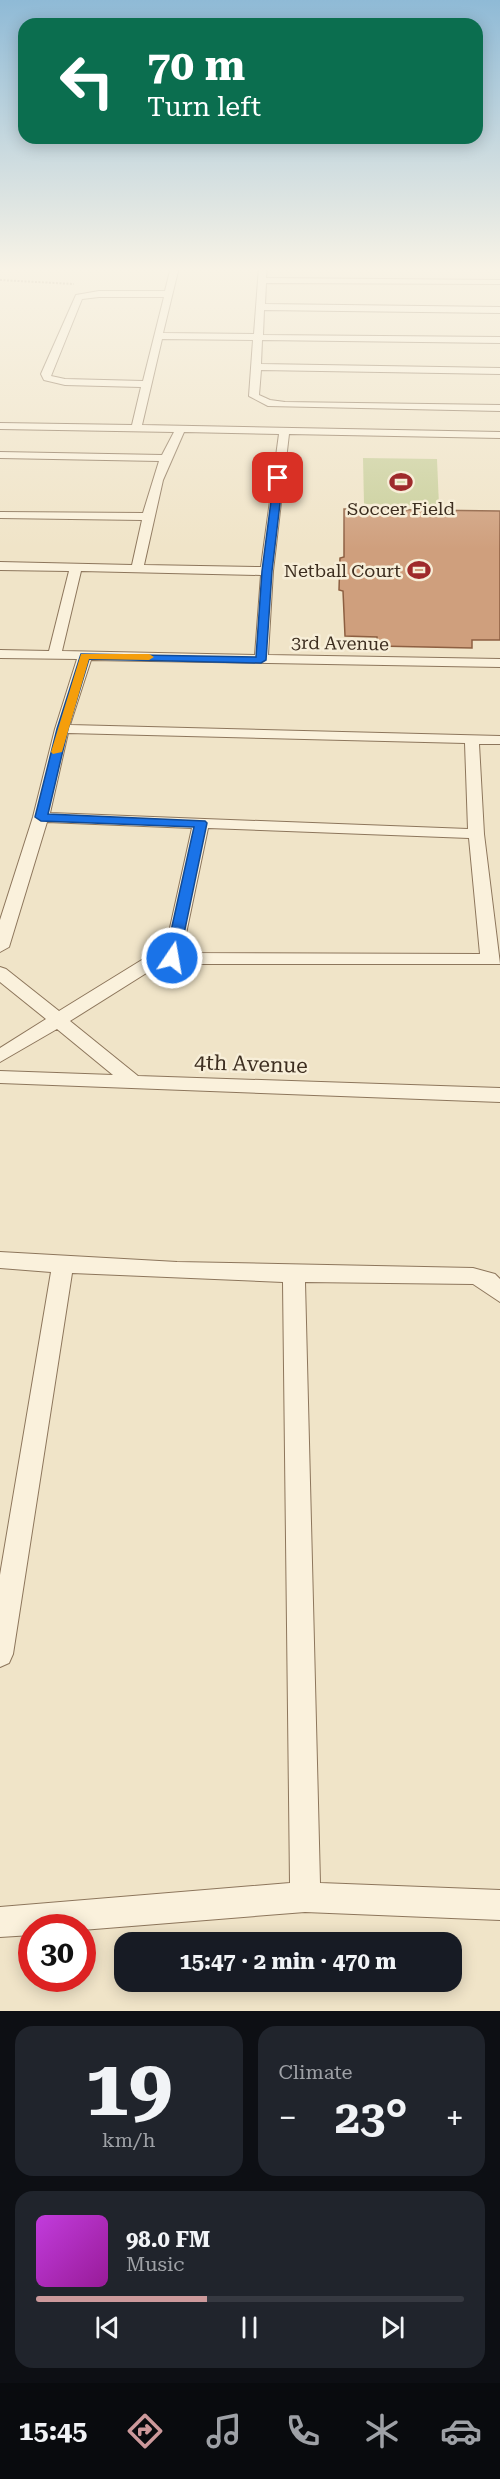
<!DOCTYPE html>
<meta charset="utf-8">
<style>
body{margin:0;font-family:"Roboto Serif",serif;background:#20242c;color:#f1f3f6;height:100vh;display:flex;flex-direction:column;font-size:22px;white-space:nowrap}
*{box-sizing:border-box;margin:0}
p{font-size:20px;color:#9ea1a6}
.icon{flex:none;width:33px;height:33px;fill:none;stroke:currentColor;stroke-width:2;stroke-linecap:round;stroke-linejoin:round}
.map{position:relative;height:2011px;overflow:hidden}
.sheet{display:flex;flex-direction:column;gap:15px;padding:15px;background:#0d0f14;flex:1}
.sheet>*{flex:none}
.guide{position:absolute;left:18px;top:18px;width:465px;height:126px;border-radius:18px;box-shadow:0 3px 15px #0003;background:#0b6e4f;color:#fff;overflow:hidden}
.speed{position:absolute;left:18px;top:1914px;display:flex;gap:12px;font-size:30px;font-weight:700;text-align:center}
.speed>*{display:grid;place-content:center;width:78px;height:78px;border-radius:50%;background:#171b24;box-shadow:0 3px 15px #0003;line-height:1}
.speed .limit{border:9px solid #d22;background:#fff;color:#111}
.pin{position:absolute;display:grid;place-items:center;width:51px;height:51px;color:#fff;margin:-26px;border-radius:12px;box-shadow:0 3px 9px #0006}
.me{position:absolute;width:66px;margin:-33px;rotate:12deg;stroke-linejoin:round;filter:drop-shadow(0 0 4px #0008)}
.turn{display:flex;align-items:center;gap:21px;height:126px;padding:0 30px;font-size:27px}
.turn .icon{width:78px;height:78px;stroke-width:2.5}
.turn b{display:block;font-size:42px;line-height:51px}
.big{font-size:45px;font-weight:700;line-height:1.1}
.sheet .tile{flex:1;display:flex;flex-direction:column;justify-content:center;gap:9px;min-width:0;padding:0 21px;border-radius:18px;background:#20242c}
.sheet .dial{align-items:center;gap:0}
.dial b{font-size:78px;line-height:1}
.song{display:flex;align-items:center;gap:18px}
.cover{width:72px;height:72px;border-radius:9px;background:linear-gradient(135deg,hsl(290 70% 55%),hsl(300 70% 35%))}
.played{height:6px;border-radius:3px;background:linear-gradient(90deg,#cc999b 40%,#363941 40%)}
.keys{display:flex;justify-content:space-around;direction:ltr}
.heat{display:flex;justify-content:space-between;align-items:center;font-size:33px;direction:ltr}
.sheet .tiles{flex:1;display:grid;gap:15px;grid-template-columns:1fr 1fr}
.tile:last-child{grid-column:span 2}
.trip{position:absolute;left:114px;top:1932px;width:348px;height:60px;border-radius:18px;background:#171b24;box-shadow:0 3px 15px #0003;font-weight:700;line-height:60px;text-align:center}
.tab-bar{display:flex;height:96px;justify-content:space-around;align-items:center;background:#090b0e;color:#9ea1a6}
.tab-bar .icon{width:42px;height:42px}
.tab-bar .selected{color:#cc999b}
.tab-bar b{font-size:27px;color:#f1f3f6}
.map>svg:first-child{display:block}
.green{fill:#c9cf9b}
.building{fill:#cf9f7d;stroke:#8d5f41;stroke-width:1.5}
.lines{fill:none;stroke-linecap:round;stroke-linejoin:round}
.street-casing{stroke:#8d765c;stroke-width:2}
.path{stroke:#8d765c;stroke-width:2;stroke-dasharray:2 1.5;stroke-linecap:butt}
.street{fill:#faf1dc;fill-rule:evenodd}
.route{fill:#1a73e8;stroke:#114b97;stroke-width:1.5}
.slow{fill:#f59e0b}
.labels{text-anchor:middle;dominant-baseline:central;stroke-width:5;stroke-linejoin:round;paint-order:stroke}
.far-poi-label{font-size:18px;fill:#3d2e20;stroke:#f7eed8}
.far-street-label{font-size:18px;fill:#3d2e20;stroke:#f7eed8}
.street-label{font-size:21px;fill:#3d2e20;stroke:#f7eed8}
</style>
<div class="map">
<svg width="500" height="2011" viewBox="0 0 500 2011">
<rect width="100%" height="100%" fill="#f0e4c8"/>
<path class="green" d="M363 458 437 459 439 506 364 504Z"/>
<path class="building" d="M344 509 500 511V640H472V648L378 646 377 637 345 636 343 591 339 590 340 558 344 557Z"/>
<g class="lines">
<g class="street-casing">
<path id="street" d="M171 267H179L163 333 254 334 259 267H267L266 278 500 280V284L266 283 265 304 500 307V313L264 310 263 335 500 337V343L262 340 261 364 500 368V374L261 370 259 395 270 400 285 402 500 405V411L268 406 249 396 253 340 162 339 142 425 500 432V438L289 434 273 571 268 655 500 659V667L91 660 70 725 500 736V744H479L484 834 500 964H172L156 967 70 1021 138 1076 500 1088V1102L0 1083V1071L113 1075 57 1029 0 1062V1048L46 1019 0 982V967L6 969 59 1011 145 958 164 955 192 828 47 822 9 947 0 952V920L33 817 55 729 77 659 0 658V650L49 651 69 571 0 570V562L132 565 142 520 0 518V512L143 513 159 461 0 458V452L162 455 174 432 0 429V423L132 425 141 387 65 385 44 380 41 374 76 295 99 291H165ZM99 297H164L143 381 65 379 51 376 82 299ZM184 432 279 434 261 567 144 565 163 480ZM81 571 261 575 255 655 62 651ZM68 733 465 743 468 829 50 813ZM208 828 469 838 480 954 182 953Z
M0 1252 177 1262 473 1268 495 1274 500 1279V1302L473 1284 305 1282 320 1883 500 1890V1920L305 1912 82 1930V1928H32V1935L0 1937V1907L290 1883 283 1282 72 1273 13 1654 9 1663 0 1667V1575L51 1272 0 1268Z"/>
</g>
<path class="path" d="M0 280 74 284"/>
<use href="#street" class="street"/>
</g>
<linearGradient id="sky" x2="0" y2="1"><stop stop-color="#8fbad6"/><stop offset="0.49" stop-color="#f8f3e6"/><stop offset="1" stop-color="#f8f3e6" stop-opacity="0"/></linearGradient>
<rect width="500" height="549" fill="url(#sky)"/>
<path class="route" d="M278 476 283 478 272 571 266 660 261 663 89 659 68 729 48 814 205 821 207 823 179 958 172 963 165 958 194 827 41 821 35 817 57 729 81 654 256 657 262 571 274 478Z"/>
<path class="slow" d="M81 654H149L154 657 149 660 89 659 62 752 53 754 51 752Z"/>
<defs>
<g id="stadium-bare" transform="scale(1.8)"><path d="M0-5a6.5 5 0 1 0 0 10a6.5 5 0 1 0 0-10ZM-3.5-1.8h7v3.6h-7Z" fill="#9e2a2b" stroke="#f7eed8" stroke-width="2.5" paint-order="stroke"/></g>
</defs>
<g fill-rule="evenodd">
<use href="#stadium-bare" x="401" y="482"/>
<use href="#stadium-bare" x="419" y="570"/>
</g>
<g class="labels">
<g class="far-poi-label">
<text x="401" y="508">Soccer Field</text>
<text x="401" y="570" text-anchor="end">Netball Court</text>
</g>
<g class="far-street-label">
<text transform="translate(340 643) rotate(1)">3rd Avenue</text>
</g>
<g class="street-label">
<text transform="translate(251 1064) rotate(2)">4th Avenue</text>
</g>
</g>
</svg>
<div class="speed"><div class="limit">30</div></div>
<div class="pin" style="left:278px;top:478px;background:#d93025"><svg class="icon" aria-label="arrive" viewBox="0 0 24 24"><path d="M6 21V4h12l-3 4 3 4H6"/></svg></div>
<svg class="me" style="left:172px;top:958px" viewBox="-20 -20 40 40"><circle r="17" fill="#1a73e8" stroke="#fff" stroke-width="3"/><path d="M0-11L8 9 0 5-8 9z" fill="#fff"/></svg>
<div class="trip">15:47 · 2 min · 470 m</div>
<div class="guide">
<div class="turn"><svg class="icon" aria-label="left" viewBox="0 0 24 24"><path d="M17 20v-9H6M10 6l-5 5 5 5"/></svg><div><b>70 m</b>Turn left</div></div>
</div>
</div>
<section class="sheet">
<div class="tiles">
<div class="tile dial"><b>19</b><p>km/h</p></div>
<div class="tile"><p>Climate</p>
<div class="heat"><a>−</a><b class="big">23°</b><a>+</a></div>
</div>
<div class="tile">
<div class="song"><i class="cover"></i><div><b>98.0 FM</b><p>Music</p></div></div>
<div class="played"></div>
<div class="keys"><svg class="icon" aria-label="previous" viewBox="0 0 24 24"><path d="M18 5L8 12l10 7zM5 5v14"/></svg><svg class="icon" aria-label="pause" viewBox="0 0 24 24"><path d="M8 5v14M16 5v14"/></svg><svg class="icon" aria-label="next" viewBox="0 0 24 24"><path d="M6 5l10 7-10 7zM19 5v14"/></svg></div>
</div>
</div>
</section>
<nav class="tab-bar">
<b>15:45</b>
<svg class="icon selected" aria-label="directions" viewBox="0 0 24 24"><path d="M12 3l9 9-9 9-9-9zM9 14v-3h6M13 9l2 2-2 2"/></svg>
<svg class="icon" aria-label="music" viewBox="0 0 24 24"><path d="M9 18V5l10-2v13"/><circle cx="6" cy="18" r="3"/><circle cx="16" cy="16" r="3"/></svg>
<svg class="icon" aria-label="phone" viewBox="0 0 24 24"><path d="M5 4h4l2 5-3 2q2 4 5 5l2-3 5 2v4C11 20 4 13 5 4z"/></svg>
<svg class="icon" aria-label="climate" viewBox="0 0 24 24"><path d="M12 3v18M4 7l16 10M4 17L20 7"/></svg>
<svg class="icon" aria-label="car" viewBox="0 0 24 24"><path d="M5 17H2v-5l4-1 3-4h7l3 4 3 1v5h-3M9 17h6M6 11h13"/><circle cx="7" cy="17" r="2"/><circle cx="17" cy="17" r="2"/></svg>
</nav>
